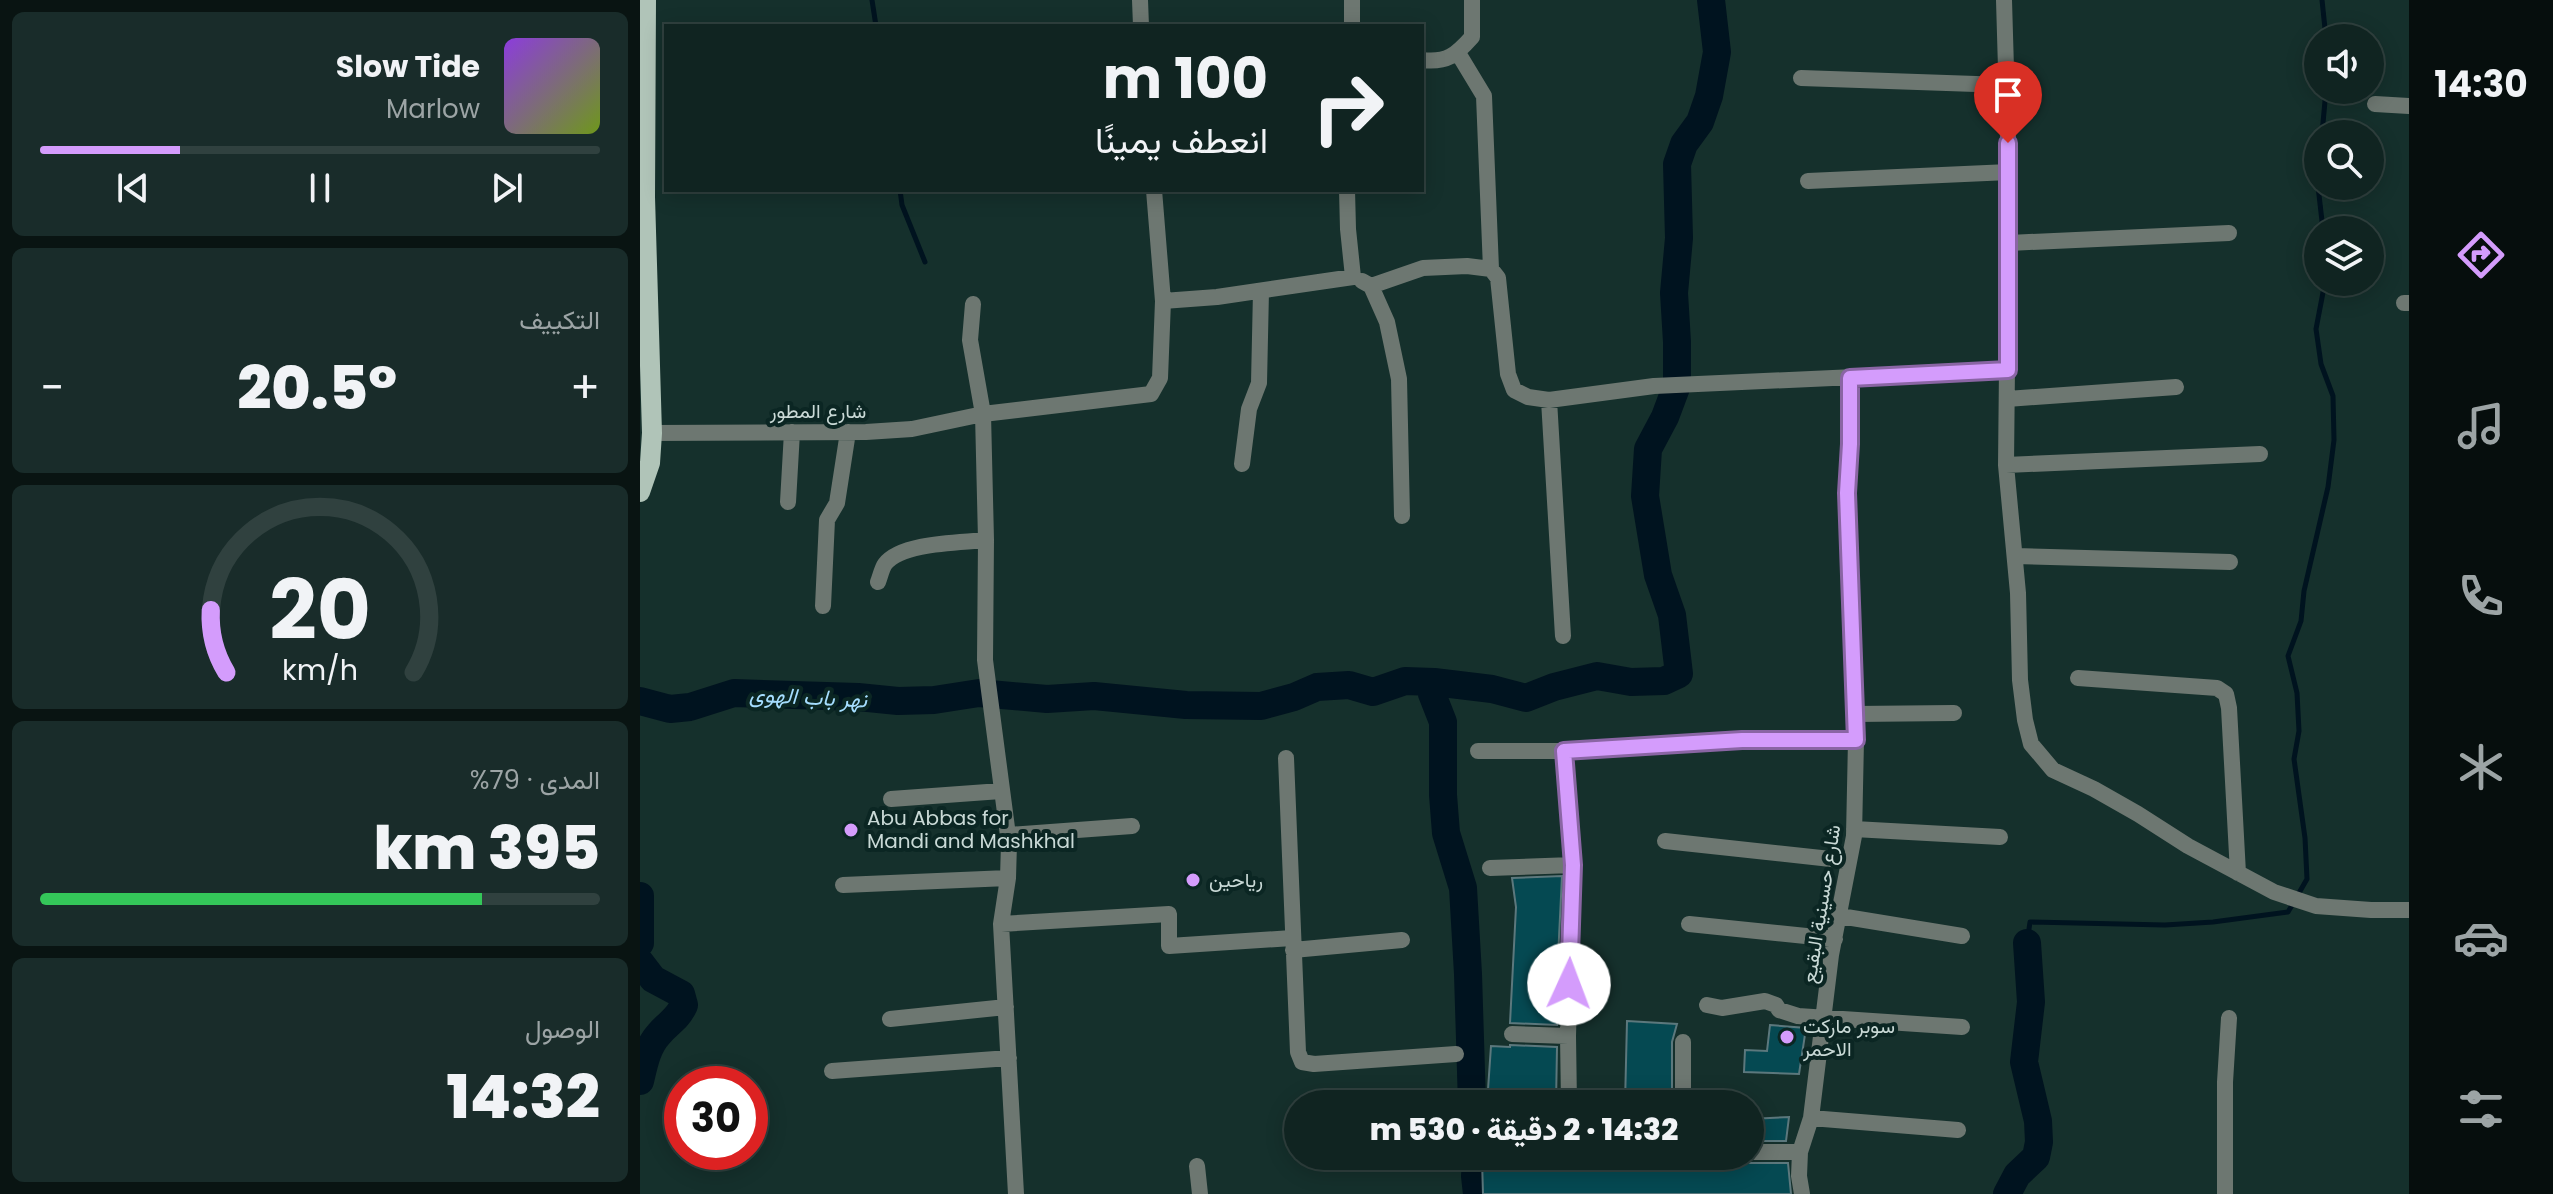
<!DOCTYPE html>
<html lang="ar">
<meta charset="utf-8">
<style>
body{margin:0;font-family:Poppins,Vazirmatn,sans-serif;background:#192c2a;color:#f1f3f6;direction:rtl;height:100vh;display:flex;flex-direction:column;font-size:30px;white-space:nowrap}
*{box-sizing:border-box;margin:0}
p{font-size:26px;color:#9ca4a5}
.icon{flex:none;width:44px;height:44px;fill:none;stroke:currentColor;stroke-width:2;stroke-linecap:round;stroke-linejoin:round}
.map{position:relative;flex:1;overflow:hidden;direction:ltr}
.drawer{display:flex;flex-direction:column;gap:12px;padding:12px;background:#091412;width:640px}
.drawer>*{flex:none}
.guide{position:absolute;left:24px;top:24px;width:760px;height:168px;border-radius:0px;box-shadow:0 4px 20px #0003,0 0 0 2px #30413f;direction:rtl;background:#102421;color:#f1f3f6;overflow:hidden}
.fabs{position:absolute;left:1664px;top:24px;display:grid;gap:16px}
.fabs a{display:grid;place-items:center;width:80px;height:80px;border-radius:50%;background:#102421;box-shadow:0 4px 20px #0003,0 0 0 2px #30413f;font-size:40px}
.speed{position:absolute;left:24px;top:1066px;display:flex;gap:16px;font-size:40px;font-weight:700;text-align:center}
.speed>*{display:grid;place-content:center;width:104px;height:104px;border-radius:50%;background:#102421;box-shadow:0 4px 20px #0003,0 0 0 2px #30413f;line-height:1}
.speed .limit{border:12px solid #d22;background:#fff;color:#111}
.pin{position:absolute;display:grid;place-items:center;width:68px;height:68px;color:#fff;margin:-82px -34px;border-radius:50% 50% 50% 0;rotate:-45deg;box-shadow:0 0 8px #0007}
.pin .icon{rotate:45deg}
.me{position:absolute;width:88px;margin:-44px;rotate:2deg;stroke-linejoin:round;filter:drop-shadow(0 0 6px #0008)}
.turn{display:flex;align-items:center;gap:28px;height:168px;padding:0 24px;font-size:36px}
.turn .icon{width:104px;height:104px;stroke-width:2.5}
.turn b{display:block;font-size:56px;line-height:68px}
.big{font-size:60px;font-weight:800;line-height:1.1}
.drawer .card{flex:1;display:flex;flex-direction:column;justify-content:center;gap:12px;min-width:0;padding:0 28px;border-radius:12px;background:#192c2a}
.drawer .dial{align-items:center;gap:0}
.dial svg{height:208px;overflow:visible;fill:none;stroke:#30413f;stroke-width:7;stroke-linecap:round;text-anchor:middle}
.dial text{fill:#f1f3f6;stroke:none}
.song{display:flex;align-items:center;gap:24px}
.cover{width:96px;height:96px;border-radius:12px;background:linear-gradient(135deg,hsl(270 70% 55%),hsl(80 70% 35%))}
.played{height:8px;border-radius:4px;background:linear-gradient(90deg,#d49cfc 25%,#30413f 25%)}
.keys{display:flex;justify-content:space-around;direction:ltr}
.heat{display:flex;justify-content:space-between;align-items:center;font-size:44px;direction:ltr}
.charge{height:12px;border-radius:6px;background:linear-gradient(90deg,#34c759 79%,#30413f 0)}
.trip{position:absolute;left:644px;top:1090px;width:480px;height:80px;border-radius:40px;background:#102421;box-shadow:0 4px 20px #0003,0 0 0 2px #30413f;font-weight:800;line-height:80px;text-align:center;direction:rtl}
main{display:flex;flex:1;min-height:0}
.tabs{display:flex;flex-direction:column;width:144px;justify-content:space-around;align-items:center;background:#060e0d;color:#9ca4a5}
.tabs .icon{width:56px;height:56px}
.tabs .active{color:#d49cfc}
.tabs b{font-size:36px;color:#f1f3f6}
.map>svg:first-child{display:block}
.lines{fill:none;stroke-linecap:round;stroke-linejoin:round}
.stream{stroke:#00131f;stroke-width:5}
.river{stroke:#00131f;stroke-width:28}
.building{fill:#054952;stroke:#5c787d;stroke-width:2}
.minor{stroke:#6d7771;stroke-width:16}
.major{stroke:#b0c4b8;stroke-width:20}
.route-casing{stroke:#8a65a4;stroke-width:20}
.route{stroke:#d49cfc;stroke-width:14}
.poi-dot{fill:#d49cfc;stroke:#0b2623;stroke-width:3}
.labels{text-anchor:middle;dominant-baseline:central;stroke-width:8;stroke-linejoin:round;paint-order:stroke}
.street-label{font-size:20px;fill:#c9d9d6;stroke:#0b2623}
.poi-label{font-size:20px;fill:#c9d9d6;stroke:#0b2623;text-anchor:start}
.water-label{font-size:22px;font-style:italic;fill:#a5ddff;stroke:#0b2623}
</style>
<main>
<nav class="tabs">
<b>14:30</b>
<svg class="icon active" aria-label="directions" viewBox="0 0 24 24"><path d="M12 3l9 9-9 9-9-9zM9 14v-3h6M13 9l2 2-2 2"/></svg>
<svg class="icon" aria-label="music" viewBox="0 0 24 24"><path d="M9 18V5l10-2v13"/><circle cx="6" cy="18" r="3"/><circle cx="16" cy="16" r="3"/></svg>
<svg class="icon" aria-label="phone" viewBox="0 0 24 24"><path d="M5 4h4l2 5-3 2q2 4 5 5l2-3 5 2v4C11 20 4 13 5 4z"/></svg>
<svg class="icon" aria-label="climate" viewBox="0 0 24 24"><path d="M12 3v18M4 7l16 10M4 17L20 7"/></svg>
<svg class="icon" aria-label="car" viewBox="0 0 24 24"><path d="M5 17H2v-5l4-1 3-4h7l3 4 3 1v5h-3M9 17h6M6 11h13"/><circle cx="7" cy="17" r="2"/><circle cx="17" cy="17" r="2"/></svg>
<svg class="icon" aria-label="filters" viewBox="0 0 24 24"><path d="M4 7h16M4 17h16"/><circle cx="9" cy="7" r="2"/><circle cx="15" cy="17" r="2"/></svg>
</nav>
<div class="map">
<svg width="1769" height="1194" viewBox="0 0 1769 1194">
<rect width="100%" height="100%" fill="#15302c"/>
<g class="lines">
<path class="stream" d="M232 0 236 26
M1682 0 1686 38
M1682 134 1686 90
M1678 186 1683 230
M260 190 262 205 285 262
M1387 943 1390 922 1525 925 1573 922 1648 912 1667 879 1665 838 1654 759 1659 731 1657 693 1648 656 1661 621 1664 591 1688 487 1694 440 1693 396 1681 364 1676 329 1685 282"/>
<path class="river" d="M0 701 30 709 50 707 94 693 218 697 258 701 294 700 339 693 407 699 454 696 546 705 621 706 654 697 677 687 709 685 733 692 765 681 794 682
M0 896V943
M0 962 13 979 41 994 44 1005C37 1020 29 1022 19 1034 7 1047 4 1064 0 1081
M832 1104 828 974 823 888 806 833 803 795V722L792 694 794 682 852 689 886 698 914 687 957 676 991 682 1024 681 1039 674 1032 615 1018 575 1005 496 1008 449 1025 417 1037 385V342L1034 293 1039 238 1037 164 1044 144 1060 122 1069 96 1077 52 1071 0
M837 1156 835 1176 837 1194
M1367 1194 1377 1175 1396 1157 1399 1142 1398 1121 1384 1062 1391 1002 1387 943"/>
</g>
<path class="building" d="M922 876 917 978V1025L870 1023 876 907 872 878Z
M987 1021 1037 1024 1032 1042V1104H985Z
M1130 1025 1166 1028 1159 1074 1104 1072 1105 1050 1127 1051Z
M870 1045 917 1047 916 1104H847L851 1046 870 1047Z
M1149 1117 1146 1141H1110V1119Z
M964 1158 1052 1161 1102 1159 1110 1163H1148L1151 1194H843L842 1160 884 1161Z"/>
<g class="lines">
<path class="minor" d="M500 0 501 26
M712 0V26
M1364 0 1369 172 1366 465 1378 593 1380 680 1385 720 1391 744 1413 770 1454 789 1498 814 1548 846 1634 892 1676 906 1731 910H1769
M818 53 844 96 851 269
M782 60C807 63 816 55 832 37V0
M1161 78 1365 85
M1735 104 1769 106
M1168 181 1369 172
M514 190 523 301
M1369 243 1589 233
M722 281 731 286 747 322 759 379 762 516
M731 286 783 268 827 266 851 269 858 278 868 374 874 390 888 397 909 400 1014 386 1368 370
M1764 303H1769
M333 304 330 340 343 414 346 540 345 660 369 843 368 878 361 924 376 1194
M1367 399 1536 387
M909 400 923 636
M12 433 226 432 272 429 343 414 511 394 520 378 523 301 577 297 713 277 708 229 707 190
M602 464 609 409 619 383 621 291
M1366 465 1620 454
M148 502 152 432
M1375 556 1590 562
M238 582C240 577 242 568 245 564 262 542 321 543 346 540
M183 606 187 520 197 503 208 432
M1438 678 1577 688 1586 694 1589 708 1598 873
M1215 714 1314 713
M838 751H924L933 865 928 1036 929 1104
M924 751 1102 740H1216
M646 758 658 1052 662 1062 674 1064 816 1054
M251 799 361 791
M1214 829 1360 837
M368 835 492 826
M1025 841 1209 861
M850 868 933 865
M203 885 368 878
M1200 916 1322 936
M361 924 529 914V946L652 938
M1049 924 1195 939
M653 950 762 940
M1067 1005 1082 1008 1125 1001 1136 1005 1139 1010 1158 1016 1322 1027
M250 1019 366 1007
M872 1034 928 1036
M192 1071 369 1058
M1043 1104V1042
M1171 1118 1318 1130
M1110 1152H1160
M557 1166 560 1194
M1162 1194 1159 1176 1160 1152 1171 1118 1191 955 1214 836 1216 740 1207 493 1210 444V378
M1585 1194V1082L1589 1018"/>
<path class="major" d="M0 492 10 463 12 433 5 197 6 0"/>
</g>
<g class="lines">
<g class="route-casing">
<path id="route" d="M929 984 933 865 924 751 1102 740H1216L1207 493 1210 444V378L1368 370V143"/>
</g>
<use href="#route" class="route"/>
</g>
<g class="poi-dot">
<circle cx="211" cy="830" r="8"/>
<circle cx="553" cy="880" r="8"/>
<circle cx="1147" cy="1037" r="8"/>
</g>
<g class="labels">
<g class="street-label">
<text x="178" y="411">شارع المطور</text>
<text transform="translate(1181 904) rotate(-81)">شارع حسينية البقيع</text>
</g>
<g class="poi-label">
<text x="227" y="818">Abu Abbas for<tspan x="227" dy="23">Mandi and Mashkhal</tspan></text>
<text x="569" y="880">رياحين</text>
<text x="1163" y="1026">سوبر ماركت<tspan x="1163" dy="23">الاحمر</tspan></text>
</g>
<g class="water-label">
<text transform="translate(168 697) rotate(3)">نهر باب الهوى</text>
</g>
</g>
</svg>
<div class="fabs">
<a><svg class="icon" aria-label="sound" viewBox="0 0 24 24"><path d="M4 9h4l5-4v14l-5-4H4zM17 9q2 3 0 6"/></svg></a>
<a><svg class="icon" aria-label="search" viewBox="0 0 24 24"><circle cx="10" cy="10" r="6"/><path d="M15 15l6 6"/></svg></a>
<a><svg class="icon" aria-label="layers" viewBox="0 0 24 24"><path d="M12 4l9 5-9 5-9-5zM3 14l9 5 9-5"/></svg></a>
</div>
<div class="speed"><div class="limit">30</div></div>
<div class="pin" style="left:1368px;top:143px;background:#d93025"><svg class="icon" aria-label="arrive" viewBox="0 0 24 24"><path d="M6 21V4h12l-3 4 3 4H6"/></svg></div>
<svg class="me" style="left:929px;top:984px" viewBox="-20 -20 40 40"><circle r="19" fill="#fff"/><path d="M0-13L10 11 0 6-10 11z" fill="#d49cfc"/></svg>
<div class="trip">14:32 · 2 دقيقة · 530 m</div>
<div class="guide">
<div class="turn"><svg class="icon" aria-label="right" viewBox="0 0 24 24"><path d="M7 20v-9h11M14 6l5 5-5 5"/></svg><div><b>100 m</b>انعطف يمينًا</div></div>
</div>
</div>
<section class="drawer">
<div class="card">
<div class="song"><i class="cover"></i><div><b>Slow Tide</b><p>Marlow</p></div></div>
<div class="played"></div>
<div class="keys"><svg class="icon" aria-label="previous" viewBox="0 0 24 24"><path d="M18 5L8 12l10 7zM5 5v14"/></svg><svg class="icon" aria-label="pause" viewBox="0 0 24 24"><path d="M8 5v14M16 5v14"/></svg><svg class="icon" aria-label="next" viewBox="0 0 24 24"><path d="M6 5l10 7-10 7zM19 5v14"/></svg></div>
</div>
<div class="card"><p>التكييف</p>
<div class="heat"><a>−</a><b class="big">20.5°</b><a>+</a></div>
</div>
<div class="card dial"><svg viewBox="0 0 100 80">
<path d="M14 69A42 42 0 1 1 86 69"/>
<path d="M14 69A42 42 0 0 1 8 45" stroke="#d49cfc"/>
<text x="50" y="56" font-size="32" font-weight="700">20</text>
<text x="50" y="72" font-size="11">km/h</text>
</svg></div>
<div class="card"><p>المدى · 79%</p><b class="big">395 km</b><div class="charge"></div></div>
<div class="card"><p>الوصول</p><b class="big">14:32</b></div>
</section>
</main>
